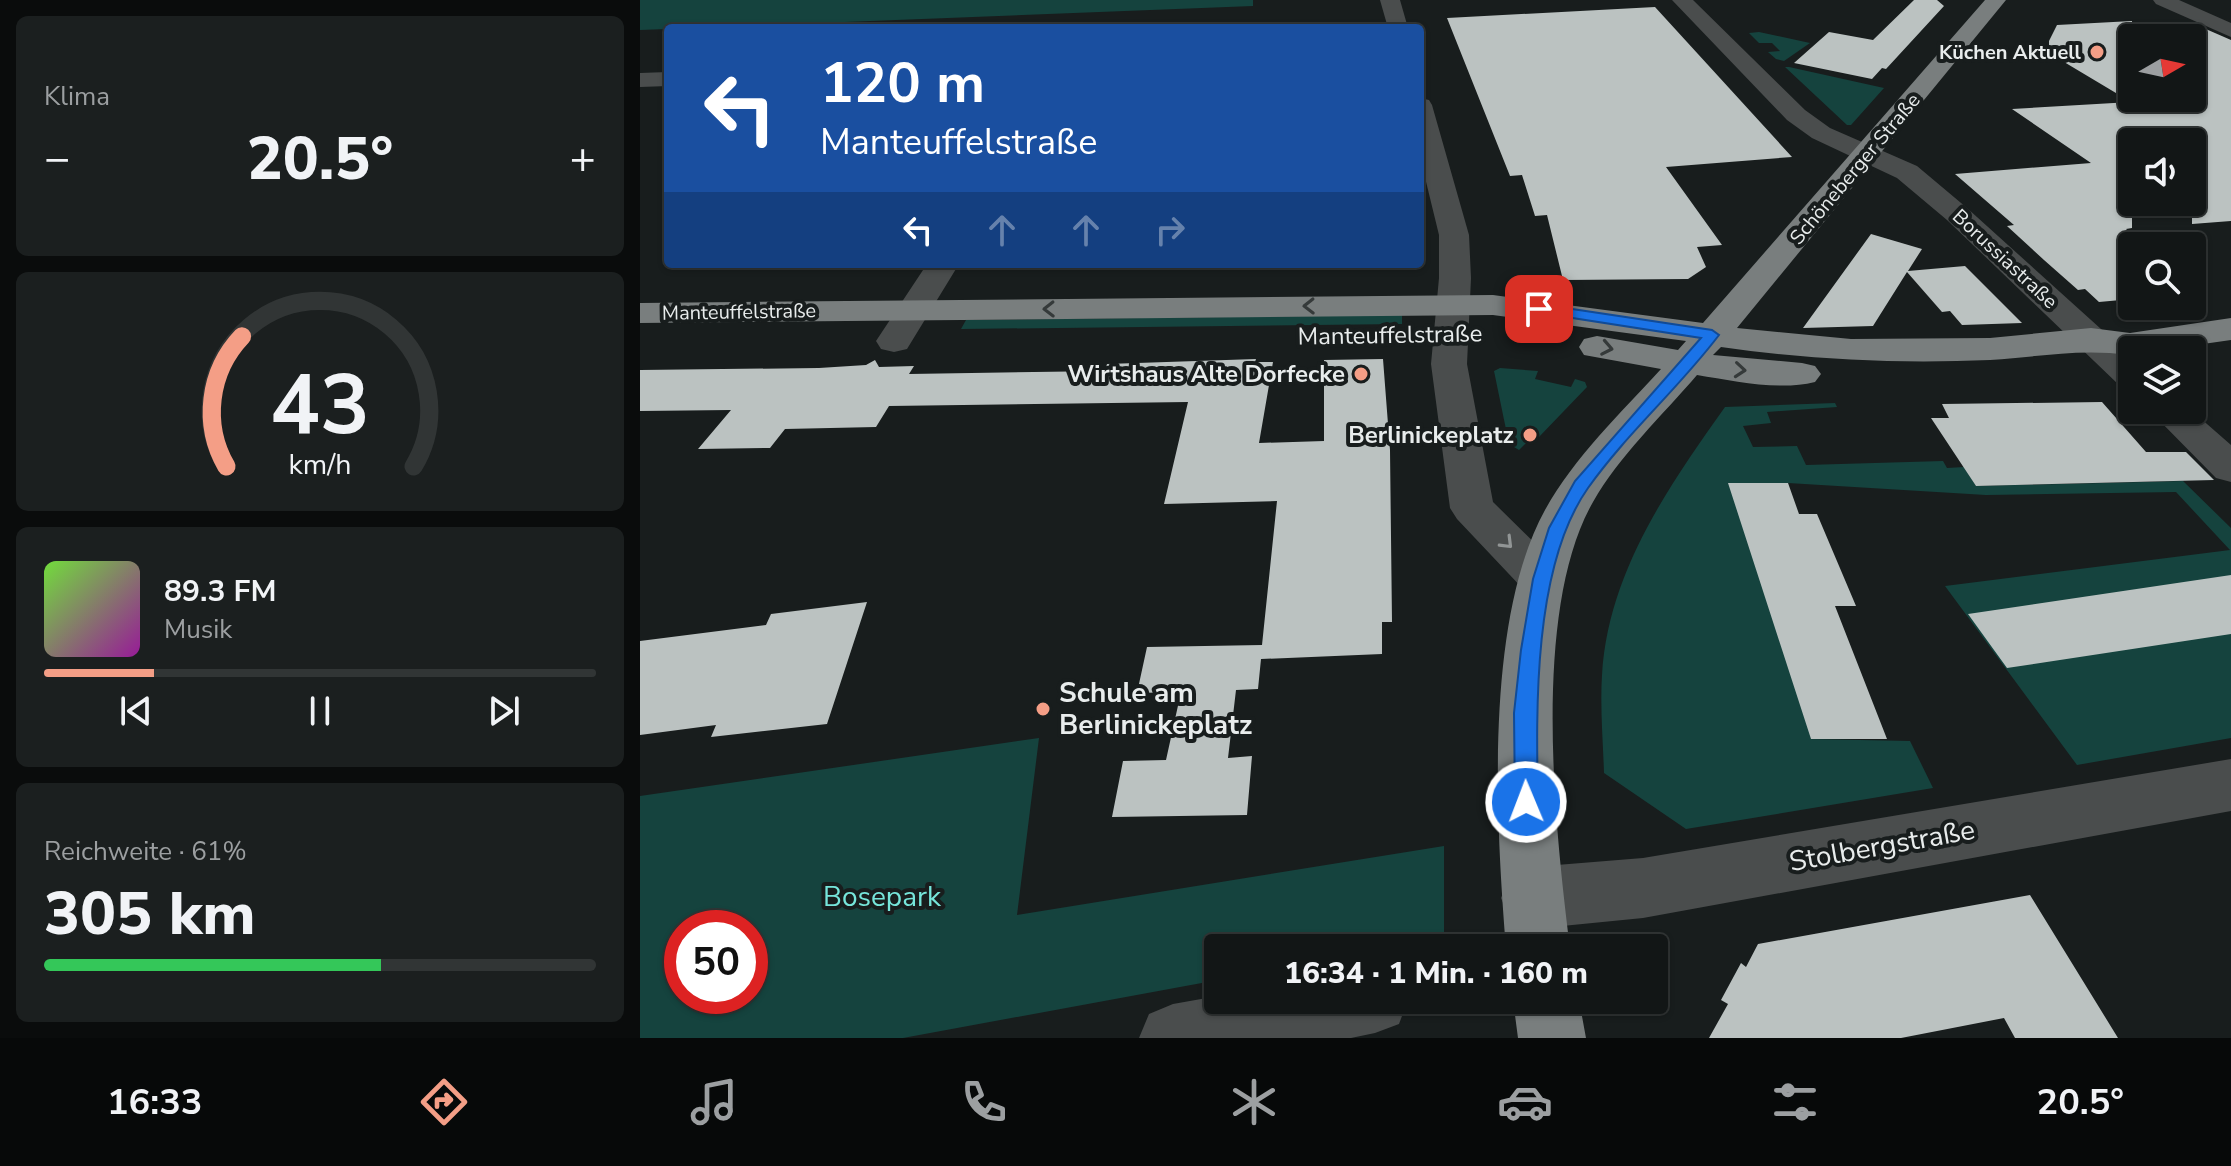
<!DOCTYPE html>
<html lang="de">
<meta charset="utf-8">
<style>
body{margin:0;font-family:"Nunito Sans",sans-serif;background:#1b1f1f;color:#f1f3f6;height:100vh;display:flex;flex-direction:column;font-size:30px;white-space:nowrap}
*{box-sizing:border-box;margin:0}
p{font-size:26px;color:#9c9fa1}
.icon{flex:none;width:44px;height:44px;fill:none;stroke:currentColor;stroke-width:2;stroke-linecap:round;stroke-linejoin:round}
.map{position:relative;flex:1;overflow:hidden}
.details{display:flex;flex-direction:column;gap:16px;padding:16px;background:#0a0c0c;width:640px}
.details>*{flex:none}
.hud{position:absolute;left:24px;top:24px;width:760px;height:244px;border-radius:8px;box-shadow:0 2px 6px #0004,0 0 0 2px #313535;background:#1a4fa0;color:#fff;overflow:hidden}
.needle{width:52px;rotate:81deg}
.controls{position:absolute;left:1478px;top:24px;display:grid;gap:16px}
.controls a{display:grid;place-items:center;width:88px;height:88px;border-radius:8px;background:#121616;box-shadow:0 2px 6px #0004,0 0 0 2px #313535;font-size:40px}
.speed{position:absolute;left:24px;top:910px;display:flex;gap:16px;font-size:40px;font-weight:700;text-align:center}
.speed>*{display:grid;place-content:center;width:104px;height:104px;border-radius:50%;background:#121616;box-shadow:0 2px 6px #0004,0 0 0 2px #313535;line-height:1}
.speed .limit{border:12px solid #d22;background:#fff;color:#111}
.pin{position:absolute;display:grid;place-items:center;width:68px;height:68px;color:#fff;margin:-34px;border-radius:16px;box-shadow:0 4px 12px #0006}
.me{position:absolute;width:88px;margin:-44px;rotate:359deg;stroke-linejoin:round;filter:drop-shadow(0 0 6px #0008)}
.turn{display:flex;align-items:center;gap:28px;height:168px;padding:0 24px;font-size:36px}
.turn .icon{width:104px;height:104px;stroke-width:2.5}
.turn b{display:block;font-size:56px;line-height:68px}
.lanes{display:flex;align-items:center;height:76px;padding:0 24px;background:#0003;justify-content:center;gap:40px;direction:ltr}
.lanes .off{opacity:.35}
.big{font-size:60px;font-weight:800;line-height:1.1}
.details .tile{flex:1;display:flex;flex-direction:column;justify-content:center;gap:12px;min-width:0;padding:0 28px;border-radius:12px;background:#1b1f1f}
.details .dial{align-items:center;gap:0}
.dial svg{height:208px;overflow:visible;fill:none;stroke:#313535;stroke-width:7;stroke-linecap:round;text-anchor:middle}
.dial text{fill:#f1f3f6;stroke:none}
.song{display:flex;align-items:center;gap:24px}
.cover{width:96px;height:96px;border-radius:12px;background:linear-gradient(135deg,hsl(100 70% 55%),hsl(300 70% 35%))}
.played{height:8px;border-radius:4px;background:linear-gradient(90deg,#f49e86 20%,#313535 20%)}
.keys{display:flex;justify-content:space-around;direction:ltr}
.heat{display:flex;justify-content:space-between;align-items:center;font-size:44px;direction:ltr}
.charge{height:12px;border-radius:6px;background:linear-gradient(90deg,#34c759 61%,#313535 0)}
.trip{position:absolute;left:564px;top:934px;width:464px;height:80px;border-radius:8px;background:#121616;box-shadow:0 2px 6px #0004,0 0 0 2px #313535;font-weight:800;line-height:80px;text-align:center}
.menu{display:flex;height:128px;justify-content:space-around;align-items:center;background:#070909;color:#9c9fa1}
.menu .icon{width:56px;height:56px}
.menu .current{color:#f49e86}
.menu b{font-size:36px;color:#f1f3f6}
main{display:flex;flex:1;min-height:0}
.map>svg:first-child{display:block}
.green{fill:#15433e;fill-rule:evenodd}
.building{fill:#bbc2c1}
.lines{fill:none;stroke-linecap:round;stroke-linejoin:round}
.minor{fill:#4a4d4d;fill-rule:evenodd}
.major{fill:#797e7e;fill-rule:evenodd}
.oneway{stroke:#353a3a}
.oneway2{stroke:#919595}
.route{fill:#1a73e8;stroke:#114b97;stroke-width:2}
.poi-dot{fill:#f49e86;stroke:#181d1d;stroke-width:3}
.labels{text-anchor:middle;dominant-baseline:central;stroke-width:8;stroke-linejoin:round;paint-order:stroke}
.far-poi-label{font-size:20px;font-weight:bold;fill:#e8ecec;stroke:#181d1d;text-anchor:end}
.far-street-label{font-size:20px;fill:#e8ecec;stroke:#181d1d}
.street-label{font-size:24px;fill:#e8ecec;stroke:#181d1d}
.poi-label{font-size:24px;font-weight:bold;fill:#e8ecec;stroke:#181d1d;text-anchor:end}
.near-poi-label{font-size:28px;font-weight:bold;fill:#e8ecec;stroke:#181d1d;text-anchor:start}
.near-street-label{font-size:28px;fill:#e8ecec;stroke:#181d1d}
.near-park-label{font-size:28px;fill:#76e5da;stroke:#181d1d}
</style>
<main>
<section class="details">
<div class="tile"><p>Klima</p>
<div class="heat"><a>−</a><b class="big">20.5°</b><a>+</a></div>
</div>
<div class="tile dial"><svg viewBox="0 0 100 80">
<path d="M14 69A42 42 0 1 1 86 69"/>
<path d="M14 69A42 42 0 0 1 20 19" stroke="#f49e86"/>
<text x="50" y="56" font-size="32" font-weight="700">43</text>
<text x="50" y="72" font-size="11">km/h</text>
</svg></div>
<div class="tile">
<div class="song"><i class="cover"></i><div><b>89.3 FM</b><p>Musik</p></div></div>
<div class="played"></div>
<div class="keys"><svg class="icon" aria-label="previous" viewBox="0 0 24 24"><path d="M18 5L8 12l10 7zM5 5v14"/></svg><svg class="icon" aria-label="pause" viewBox="0 0 24 24"><path d="M8 5v14M16 5v14"/></svg><svg class="icon" aria-label="next" viewBox="0 0 24 24"><path d="M6 5l10 7-10 7zM19 5v14"/></svg></div>
</div>
<div class="tile"><p>Reichweite · 61%</p><b class="big">305 km</b><div class="charge"></div></div>
</section>
<div class="map">
<svg width="1591" height="1038" viewBox="0 0 1591 1038">
<rect width="100%" height="100%" fill="#181d1d"/>
<path class="green" d="M0 0H613V6L0 30Z
M1119 32 1170 43 1144 61 1136 59 1128 52 1140 51 1132 43H1119L1109 33Z
M1145 67H1149L1244 88 1211 125H1207Z
M762 315V324L321 329 326 320Z
M860 368 898 371 895 379 931 387 935 379 945 382 947 387 898 438 893 436 879 450 869 444 854 371Z
M1195 403 1197 407 1127 412 1131 423 1103 426 1113 447 1157 446 1166 465 1303 461 1307 468 1324 467 1336 486 1543 481 1591 528V738L1437 765 1305 586 1590 550 1536 492 1346 495 1148 483 1171 739 1270 741 1293 788 1046 829 964 773C963 741 960 707 962 675 968 573 1028 487 1085 407Z
M399 738 377 915 804 846V939L756 948H578V980L263 1038H0V796ZM42 928H110V996H42Z"/>
<path class="building" d="M1274 0H1297L1304 6 1246 69 1242 68 1232 79 1154 63 1189 32 1233 40Z
M1015 7 1152 157 1026 167 1082 245 1057 247 1066 267 1048 279 923 280 907 215 895 216 882 175 870 176 807 18Z
M1492 21V102L1552 98V23L1591 40V221L1552 224V142H1492V228L1486 229 1492 235V299L1459 302 1445 289 1438 290 1404 260 1367 226 1374 225 1315 174 1451 163 1372 109 1491 102 1409 53V41L1417 25Z
M1231 234 1282 249 1268 271 1325 266 1382 323 1322 325 1310 311 1302 312 1267 272 1233 326 1163 328Z
M616 359 615 362H633L619 443 684 441V360L743 359 750 450 752 622H742V654L621 659 618 689 596 690 588 758 612 756 607 815 472 817 483 761 526 760 541 692 497 693 507 647 622 645 637 501 524 504 548 402 249 406 236 427 145 429 130 448 58 449 91 410 0 411V370L179 368 226 365 235 360 239 367 274 366 269 374 465 371 467 364Z
M1462 402 1506 452H1546L1574 480 1336 486 1291 418H1309L1302 404Z
M1088 483H1148L1159 514H1177L1216 606H1195L1247 739H1171Z
M1591 575V634L1367 668 1328 614Z
M227 602 187 724 71 737 76 725 0 735V641L126 625 131 614Z
M1390 895 1478 1038H1375L1364 1018 1261 1038H1069L1088 1004 1081 1000 1101 963 1106 967 1118 944Z"/>
<g class="lines">
<path class="minor" d="M740 0H760L768 28H748Z
M1032 0H1053L1165 110 1190 128 1277 166 1327 208 1492 357V388L1479 385 1307 220 1257 178 1172 138 1147 120Z
M1513 0H1539L1591 23V37L1516 4Z
M28 72V86L0 87V73Z
M780 98 789 100 792 105 829 235 831 278 827 364 853 502 919 567 925 579 919 591 902 597 885 591 817 519 810 508 791 364 799 278V235L780 157Z
M287 264H319L267 349 254 352 241 349 236 341Z
M1509 410H1551L1591 445V482L1576 478Z
M1591 759V811L1003 918 892 929 870 920 861 898 870 876 892 867 1003 858Z
M578 996V1000H768L759 1024 735 1033 711 1038H499L509 1014 533 1004Z"/>
<path class="major" d="M1345 0H1366L1097 328 1211 339 1350 338 1451 328 1490 333 1591 318V340L1521 350H1492L1490 355C1438 348 1401 357 1350 360 1260 364 1170 360 1081 347L1073 355 1162 363 1175 366 1181 374 1175 382C1139 391 1094 381 1057 375 1022 416 979 456 953 502 891 610 915 828 930 948H866C856 823 844 621 905 510 935 456 981 413 1021 369L944 355 939 347 944 339 957 336 1038 350 1046 341 853 315 0 323V303L853 295 1063 323Z
M873 1000H939L946 1038H878Z"/>
</g>
<defs><path id="oneway-chevron" d="M-2-3.5L2.5 0L-2 3.5" fill="none" stroke-width="1.6" stroke-linecap="round" stroke-linejoin="round" transform="scale(2)"/></defs>
<g class="oneway">
<use href="#oneway-chevron" transform="translate(669 306) rotate(179)"/>
<use href="#oneway-chevron" transform="translate(409 309) rotate(179)"/>
<use href="#oneway-chevron" transform="translate(967 348) rotate(11)"/>
<use href="#oneway-chevron" transform="translate(1100 370) rotate(5)"/>
</g>
<use class="oneway2" href="#oneway-chevron" transform="translate(867 543) rotate(45)"/>
<path class="route" d="M899 304 1072 330 1079 335C1039 388 987 433 948 488 893 566 896 709 898 802L895 810 886 813 878 810 875 802 874 713 881 650 893 579 909 528 935 481 1061 338 894 312 892 309Z"/>
<g class="poi-dot">
<circle cx="1457" cy="52" r="8"/>
<circle cx="721" cy="374" r="8"/>
<circle cx="890" cy="435" r="8"/>
<circle cx="403" cy="709" r="8"/>
</g>
<g class="labels">
<g class="far-poi-label">
<text x="1441" y="52">Küchen Aktuell</text>
</g>
<g class="far-street-label">
<text transform="translate(1215 169) rotate(-50)">Schöneberger Straße</text>
<text transform="translate(1365 259) rotate(43)">Borussiastraße</text>
<text transform="translate(99 312) rotate(-1)">Manteuffelstraße</text>
</g>
<g class="street-label">
<text transform="translate(750 335) rotate(-1)">Manteuffelstraße</text>
</g>
<g class="poi-label">
<text x="705" y="374">Wirtshaus Alte Dorfecke</text>
<text x="874" y="435">Berlinickeplatz</text>
</g>
<g class="near-poi-label">
<text x="419" y="693">Schule am<tspan x="419" dy="32">Berlinickeplatz</tspan></text>
</g>
<g class="near-street-label">
<text transform="translate(1242 846) rotate(-10)">Stolbergstraße</text>
</g>
<g class="near-park-label">
<text x="242" y="897">Bosepark</text>
</g>
</g>
</svg>
<div class="controls">
<a><svg class="needle" viewBox="-14 -14 28 28"><path d="M0-13l5 13h-10z" fill="#e53935"/><path d="M0 13l5-13h-10z" fill="#9c9fa1"/></svg></a>
<a><svg class="icon" aria-label="sound" viewBox="0 0 24 24"><path d="M4 9h4l5-4v14l-5-4H4zM17 9q2 3 0 6"/></svg></a>
<a><svg class="icon" aria-label="search" viewBox="0 0 24 24"><circle cx="10" cy="10" r="6"/><path d="M15 15l6 6"/></svg></a>
<a><svg class="icon" aria-label="layers" viewBox="0 0 24 24"><path d="M12 4l9 5-9 5-9-5zM3 14l9 5 9-5"/></svg></a>
</div>
<div class="speed"><div class="limit">50</div></div>
<div class="pin" style="left:899px;top:309px;background:#d93025"><svg class="icon" aria-label="arrive" viewBox="0 0 24 24"><path d="M6 21V4h12l-3 4 3 4H6"/></svg></div>
<svg class="me" style="left:886px;top:802px" viewBox="-20 -20 40 40"><circle r="17" fill="#1a73e8" stroke="#fff" stroke-width="3"/><path d="M0-11L8 9 0 5-8 9z" fill="#fff"/></svg>
<div class="trip">16:34 · 1 Min. · 160 m</div>
<div class="hud">
<div class="turn"><svg class="icon" aria-label="left" viewBox="0 0 24 24"><path d="M17 20v-9H6M10 6l-5 5 5 5"/></svg><div><b>120 m</b>Manteuffelstraße</div></div>
<div class="lanes"><svg class="icon" aria-label="left" viewBox="0 0 24 24"><path d="M17 20v-9H6M10 6l-5 5 5 5"/></svg><svg class="icon off" aria-label="ahead" viewBox="0 0 24 24"><path d="M12 20V5M6 11l6-6 6 6"/></svg><svg class="icon off" aria-label="ahead" viewBox="0 0 24 24"><path d="M12 20V5M6 11l6-6 6 6"/></svg><svg class="icon off" aria-label="right" viewBox="0 0 24 24"><path d="M7 20v-9h11M14 6l5 5-5 5"/></svg></div>
</div>
</div>
</main>
<nav class="menu">
<b>16:33</b>
<svg class="icon current" aria-label="directions" viewBox="0 0 24 24"><path d="M12 3l9 9-9 9-9-9zM9 14v-3h6M13 9l2 2-2 2"/></svg>
<svg class="icon" aria-label="music" viewBox="0 0 24 24"><path d="M9 18V5l10-2v13"/><circle cx="6" cy="18" r="3"/><circle cx="16" cy="16" r="3"/></svg>
<svg class="icon" aria-label="phone" viewBox="0 0 24 24"><path d="M5 4h4l2 5-3 2q2 4 5 5l2-3 5 2v4C11 20 4 13 5 4z"/></svg>
<svg class="icon" aria-label="climate" viewBox="0 0 24 24"><path d="M12 3v18M4 7l16 10M4 17L20 7"/></svg>
<svg class="icon" aria-label="car" viewBox="0 0 24 24"><path d="M5 17H2v-5l4-1 3-4h7l3 4 3 1v5h-3M9 17h6M6 11h13"/><circle cx="7" cy="17" r="2"/><circle cx="17" cy="17" r="2"/></svg>
<svg class="icon" aria-label="filters" viewBox="0 0 24 24"><path d="M4 7h16M4 17h16"/><circle cx="9" cy="7" r="2"/><circle cx="15" cy="17" r="2"/></svg>
<b>20.5°</b>
</nav>
